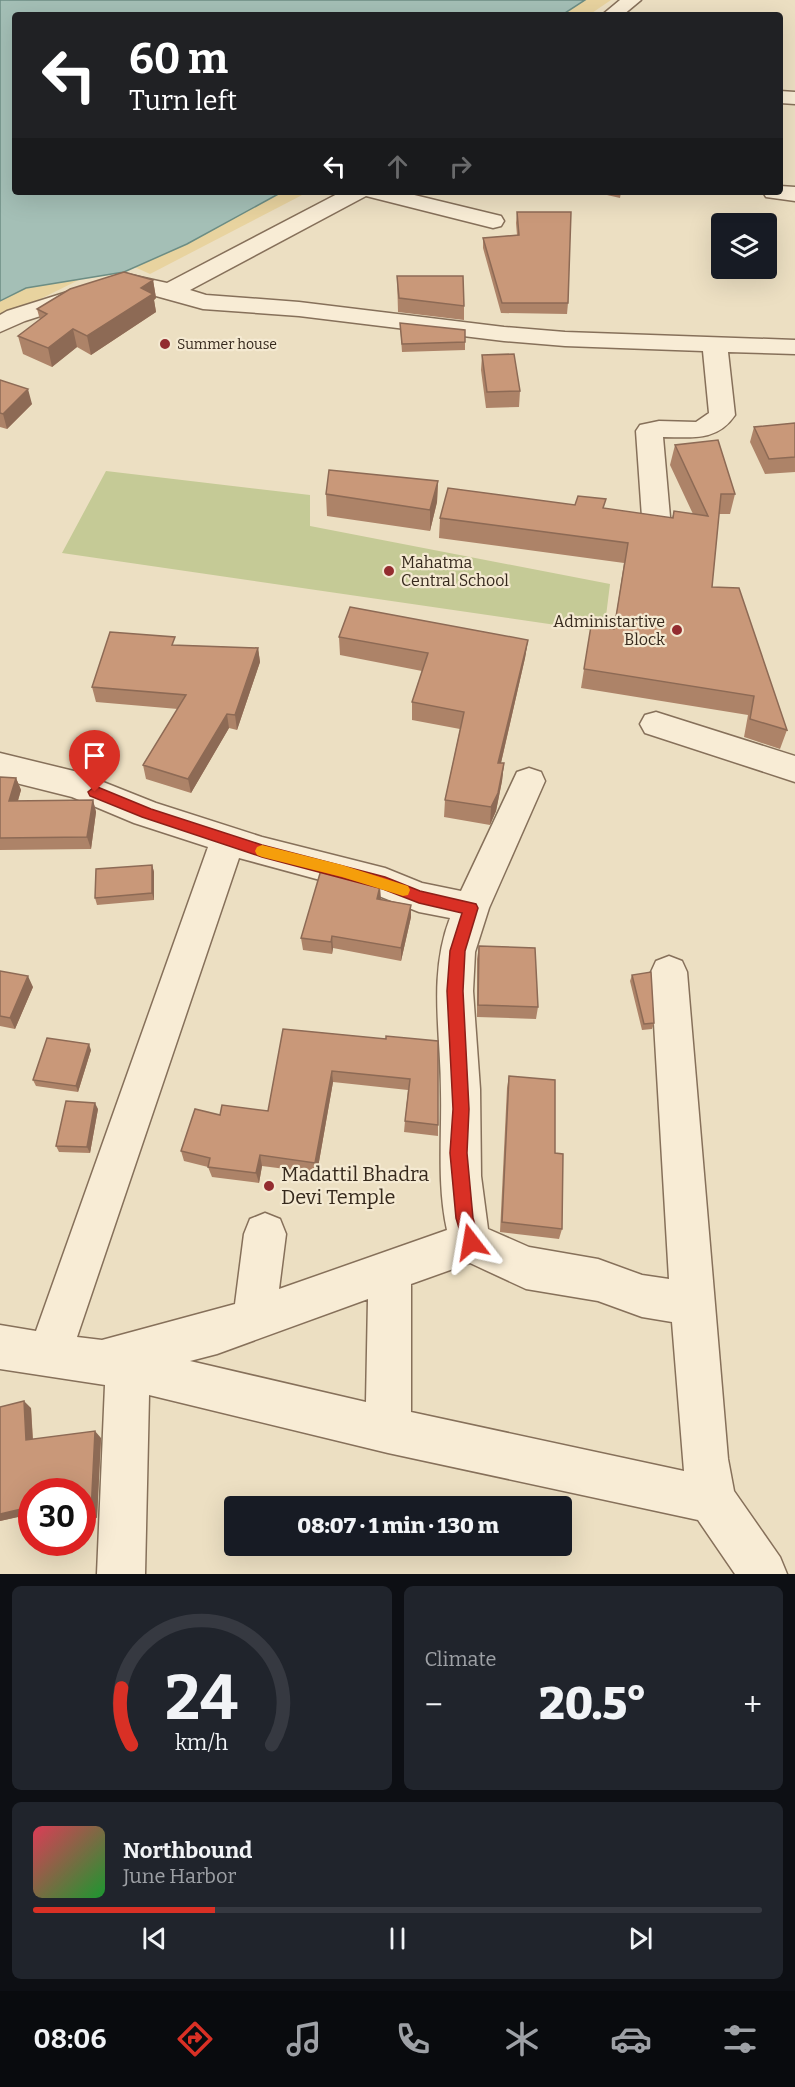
<!DOCTYPE html>
<meta charset="utf-8">
<style>
body{margin:0;font-family:Bitter,serif;background:#20242c;color:#f1f3f6;height:100vh;display:flex;flex-direction:column;font-size:22px;white-space:nowrap}
*{box-sizing:border-box;margin:0}
p{font-size:20px;color:#9ea1a6}
.icon{flex:none;width:33px;height:33px;fill:none;stroke:currentColor;stroke-width:2;stroke-linecap:round;stroke-linejoin:round}
.map{position:relative;height:1574px;overflow:hidden}
.drawer{display:flex;flex-direction:column;gap:12px;padding:12px;background:#0d0f14;flex:1}
.drawer>*{flex:none}
.banner{position:absolute;left:12px;top:12px;width:771px;height:183px;border-radius:6px;box-shadow:0 6px 24px #0002;background:#202124;color:#fff;overflow:hidden}
.tools{position:absolute;left:711px;top:213px;display:grid;gap:12px}
.tools a{display:grid;place-items:center;width:66px;height:66px;border-radius:6px;background:#171b24;box-shadow:0 6px 24px #0002;font-size:30px}
.speed{position:absolute;left:18px;top:1478px;display:flex;gap:12px;font-size:30px;font-weight:700;text-align:center}
.speed>*{display:grid;place-content:center;width:78px;height:78px;border-radius:50%;background:#171b24;box-shadow:0 6px 24px #0002;line-height:1}
.speed .limit{border:9px solid #d22;background:#fff;color:#111}
.pin{position:absolute;display:grid;place-items:center;width:51px;height:51px;color:#fff;margin:-62px -26px;border-radius:50% 50% 50% 0;rotate:-45deg;box-shadow:0 0 6px #0007}
.pin .icon{rotate:45deg}
.me{position:absolute;width:66px;margin:-33px;rotate:346deg;stroke-linejoin:round;filter:drop-shadow(0 0 4px #0008)}
.turn{display:flex;align-items:center;gap:21px;height:126px;padding:0 18px;font-size:27px}
.turn .icon{width:78px;height:78px;stroke-width:2.5}
.turn b{display:block;font-size:42px;line-height:51px}
.lanes{display:flex;align-items:center;height:57px;padding:0 18px;background:#0003;justify-content:center;gap:30px;direction:ltr}
.lanes .off{opacity:.35}
.big{font-size:45px;font-weight:800;line-height:1.1}
.drawer .tile{flex:1;display:flex;flex-direction:column;justify-content:center;gap:9px;min-width:0;padding:0 21px;border-radius:9px;background:#20242c}
.drawer .dial{align-items:center;gap:0}
.dial svg{height:156px;overflow:visible;fill:none;stroke:#363941;stroke-width:7;stroke-linecap:round;text-anchor:middle}
.dial text{fill:#f1f3f6;stroke:none}
.song{display:flex;align-items:center;gap:18px}
.cover{width:72px;height:72px;border-radius:9px;background:linear-gradient(135deg,hsl(350 70% 55%),hsl(130 70% 35%))}
.played{height:6px;border-radius:3px;background:linear-gradient(90deg,#d93025 25%,#363941 25%)}
.keys{display:flex;justify-content:space-around;direction:ltr}
.heat{display:flex;justify-content:space-between;align-items:center;font-size:33px;direction:ltr}
.drawer .tiles{flex:1;display:grid;gap:12px;grid-template-columns:1fr 1fr}
.tile:last-child{grid-column:span 2}
.trip{position:absolute;left:224px;top:1496px;width:348px;height:60px;border-radius:6px;background:#171b24;box-shadow:0 6px 24px #0002;font-weight:800;line-height:60px;text-align:center}
.tab-bar{display:flex;height:96px;justify-content:space-around;align-items:center;background:#090b0e;color:#9ea1a6}
.tab-bar .icon{width:42px;height:42px}
.tab-bar .selected{color:#d93025}
.tab-bar b{font-size:27px;color:#f1f3f6}
.map>svg:first-child{display:block}
.green{fill:#c5ca96}
.sand{fill:#e8d39f}
.water{fill:#a4bfb6;stroke:#6c8d84;stroke-width:1.5}
.lines{fill:none;stroke-linecap:round;stroke-linejoin:round}
.minor-casing{stroke:#86705a;stroke-width:3}
.minor{fill:#f8ecd5;fill-rule:evenodd}
.wall{fill:#ad8368}
.shaded-wall{fill:#8d6a55}
.building{fill:#c99879;stroke:#8d6a55;stroke-width:1.5}
.route{fill:#d93025;stroke:#8d1f18;stroke-width:1.5}
.slow{fill:#f59e0b}
.poi-dot{fill:#932c2f;stroke:#f4e9d1;stroke-width:2}
.labels{text-anchor:middle;dominant-baseline:central;stroke-width:4.5;stroke-linejoin:round;paint-order:stroke}
.far-poi-label{font-size:14px;fill:#36291d;stroke:#f4e9d1;text-anchor:start}
.poi-label{font-size:16px;fill:#36291d;stroke:#f4e9d1;text-anchor:start}
.near-poi-label{font-size:20px;fill:#36291d;stroke:#f4e9d1;text-anchor:start}
</style>
<div class="map">
<svg width="795" height="1574" viewBox="0 0 795 1574">
<rect width="100%" height="100%" fill="#ecdfc2"/>
<path class="green" d="M106 471 310 495V526L610 584 604 632 62 553Z"/>
<path class="sand" d="M503 0H611L589 15H486Z
M130 192H308L150 274 119 260 0 319V266Z"/>
<path class="water" d="M0 0H585L562 15H15V192H282L187 244 124 272 26 288 0 301Z"/>
<g class="lines">
<g class="minor-casing">
<path id="minor" d="M620 0H641L623 15H602Z
M780 91 795 92V104L780 103Z
M780 186 795 187V201L766 197 763 192H780Z
M341 192H402L501 216 504 221 501 226 493 228 366 196 190 290 206 295 299 302 504 327 565 332 795 340V354L728 352 735 415C717 442 691 437 663 437L670 517 666 524 656 526 646 524 642 517 636 431 640 425 659 421 696 422 709 413 703 351 565 346 504 341 299 316 203 309 127 288 25 321 0 332V315L7 311 118 276 126 274 167 283Z
M656 712 795 756V782L645 733 640 724 645 715Z
M0 753 78 772 156 803 262 837 385 868 422 883 461 891 517 772 529 768 541 772 545 781 489 908 475 952 473 991 480 1089 481 1176 488 1229 529 1247 598 1259 642 1275 669 1279 651 972 656 961 669 956 682 961 687 972 728 1459 734 1491 780 1557 787 1574H735L698 1520 388 1453 149 1395 145 1574H97L105 1385 0 1369V1325L36 1331 208 847 134 823 72 797 0 779ZM239 858 379 896 419 912 450 918C428 975 441 1033 441 1092 442 1137 437 1185 447 1230L279 1289 286 1234 280 1219 265 1213 250 1219 244 1234 235 1304 102 1340 77 1337ZM470 1263 526 1289 598 1301 642 1317 672 1322 684 1471 411 1412V1284ZM368 1299 366 1402 190 1361 217 1354Z"/>
</g>
<use href="#minor" class="minor"/>
</g>
<path class="wall" d="M594 192H621L620 198Z
M517 212 568 303 567 314 501 313 483 248V238L517 235 516 223Z
M397 276 464 306V320L398 312Z
M153 280 156 298 154 300 156 312 91 355 77 347 52 367 23 354 18 336 40 320 37 309Z
M400 323 465 342V350L402 352Z
M482 355 520 391 519 407 486 408 481 370Z
M0 380 32 404 7 429 0 427Z
M795 423V472L765 474 750 442 754 427Z
M675 445 735 494 730 514H719L712 587 787 730 780 749 744 737 748 715 581 688 591 626 614 629 624 563 439 538 440 518 605 509 672 518 674 511 693 514 670 465Z
M438 481 437 502 430 531 327 516 326 494Z
M339 637 528 640 525 658 501 763H504L502 781 496 811 490 825 444 817 445 800 460 729 412 720V702L422 671 340 655Z
M176 645 258 648 260 662 237 730 229 728 191 793 146 779 143 765 178 709 96 702 92 687Z
M0 777 16 778 21 790 18 801 93 800 96 812 91 849 0 850Z
M152 865 154 872V900L97 905 95 898Z
M381 899 411 905V917L401 961 333 948 332 954 303 950 301 938Z
M479 946 538 1007 536 1019 477 1017V959Z
M0 971 33 987 15 1029 0 1026Z
M632 975 654 1023 652 1029 642 1030 630 981Z
M283 1029 386 1039 438 1125V1136L404 1132 405 1121 408 1090 333 1082 317 1173 262 1166 259 1183 212 1177 208 1167 184 1161 181 1151 220 1115 268 1111Z
M91 1050 78 1092 36 1086 33 1080Z
M509 1076 555 1153 562 1229 559 1239 500 1232 507 1088Z
M98 1109 90 1153 59 1152 56 1146Z
M0 1407 31 1408 33 1439 101 1438 97 1518 82 1520V1491H32V1522L29 1521 30 1514 0 1521Z"/>
<path class="shaded-wall" d="M153 280 156 298 154 300 156 312 91 355 87 336 141 288Z
M73 329 77 347 52 367 48 348Z
M28 389 32 404 7 429 3 414Z
M438 481 437 502 430 531V510Z
M528 640 525 658 497 780 498 763Z
M258 648 260 662 237 730 235 715Z
M227 714 229 728 191 793 188 779Z
M504 763 502 781 496 811 490 825 491 807Z
M16 778 21 790 14 813 9 801Z
M93 800 96 812 91 849 87 837Z
M152 865 154 872V900L152 893Z
M380 886 381 899H377Z
M411 905V917L401 961V948Z
M332 936 333 948 332 954 331 942Z
M28 976 33 987 15 1029 10 1018Z
M89 1044 91 1050 78 1092 76 1086Z
M332 1071 333 1082 317 1173 315 1163Z
M95 1103 98 1109 90 1153 87 1147Z
M260 1155 262 1166 259 1183 256 1173Z
M24 1401 31 1408 33 1446 26 1440Z
M95 1431 101 1438 97 1518 91 1513Z
M30 1507 32 1514 0 1521V1514Z"/>
<path class="building" d="M517 212H571L568 303H502L483 238 519 235Z
M124 272 153 280 141 288 153 294 87 336 73 329 48 348 18 336 47 314 37 309 70 289Z
M397 276H463L464 306 399 298Z
M400 323 465 330V342L402 344Z
M514 354 520 391 487 392 482 355Z
M0 380 28 389 3 414 0 413Z
M795 423V457L769 459 754 427Z
M718 440 735 494H721L712 587 739 588 787 730 750 719 754 696 584 669 591 626 614 629 628 543 440 518 448 488 575 505 578 496 606 499 603 508 673 518 674 511 708 516 675 445Z
M329 470 438 481 430 510 326 494Z
M350 607 528 640 498 763H504L498 793 491 807 445 800 464 712 412 702 428 653 339 637Z
M110 632 175 637 172 645 258 648 235 715 227 714 188 779 143 765 186 695 92 687Z
M0 777 16 778 9 801 93 800 87 837 0 838Z
M152 865V893L95 898 96 869Z
M321 870 380 886 377 899 411 905 401 948 332 936 331 942 301 938Z
M479 946 535 948 538 1007 478 1005Z
M0 971 28 976 10 1018 0 1016Z
M651 972 654 1023 644 1024 632 975Z
M283 1029 386 1039V1036L438 1041V1125L405 1121 410 1079 332 1071 315 1163 260 1155 256 1173 208 1167 210 1158 181 1151 195 1109 220 1115 222 1105 268 1111Z
M47 1038 89 1044 76 1086 33 1080Z
M509 1076 555 1080V1153L563 1154 562 1229 502 1222Z
M66 1101 95 1103 87 1147 56 1146Z
M24 1401 26 1440 95 1431 91 1513 82 1514V1491H32V1521H29L30 1507 0 1514V1407Z"/>
<path class="route" d="M95 786 151 809 262 845 385 877 420 891 476 904 478 908 465 951 463 991 469 1109 467 1153 473 1218 480 1242 477 1248 471 1250 465 1248 456 1218 450 1153 453 1109 447 991 450 951 462 913 419 903 383 889 262 857 142 817 90 796 88 792Z"/>
<path class="slow" d="M262 845 342 865 408 886 410 890 408 895 403 896 342 877 262 857 257 855 255 851 257 847Z"/>
<g class="poi-dot">
<circle cx="165" cy="344" r="6"/>
<circle cx="389" cy="571" r="6"/>
<circle cx="677" cy="630" r="6"/>
<circle cx="269" cy="1186" r="6"/>
</g>
<g class="labels">
<g class="far-poi-label">
<text x="177" y="344">Summer house</text>
</g>
<g class="poi-label">
<text x="401" y="562">Mahatma<tspan x="401" dy="18">Central School</tspan></text>
<text x="665" y="621" text-anchor="end">Administartive<tspan x="665" dy="18">Block</tspan></text>
</g>
<g class="near-poi-label">
<text x="281" y="1174">Madattil Bhadra<tspan x="281" dy="23">Devi Temple</tspan></text>
</g>
</g>
</svg>
<div class="tools">
<a><svg class="icon" aria-label="layers" viewBox="0 0 24 24"><path d="M12 4l9 5-9 5-9-5zM3 14l9 5 9-5"/></svg></a>
</div>
<div class="speed"><div class="limit">30</div></div>
<div class="pin" style="left:95px;top:792px;background:#d93025"><svg class="icon" aria-label="arrive" viewBox="0 0 24 24"><path d="M6 21V4h12l-3 4 3 4H6"/></svg></div>
<svg class="me" style="left:471px;top:1242px" viewBox="-20 -20 40 40"><path d="M0-17L14 15 0 8-14 15z" fill="#d93025" stroke="#fff" stroke-width="4"/></svg>
<div class="trip">08:07 · 1 min · 130 m</div>
<div class="banner">
<div class="turn"><svg class="icon" aria-label="left" viewBox="0 0 24 24"><path d="M17 20v-9H6M10 6l-5 5 5 5"/></svg><div><b>60 m</b>Turn left</div></div>
<div class="lanes"><svg class="icon" aria-label="left" viewBox="0 0 24 24"><path d="M17 20v-9H6M10 6l-5 5 5 5"/></svg><svg class="icon off" aria-label="ahead" viewBox="0 0 24 24"><path d="M12 20V5M6 11l6-6 6 6"/></svg><svg class="icon off" aria-label="right" viewBox="0 0 24 24"><path d="M7 20v-9h11M14 6l5 5-5 5"/></svg></div>
</div>
</div>
<section class="drawer">
<div class="tiles">
<div class="tile dial"><svg viewBox="0 0 100 80">
<path d="M14 69A42 42 0 1 1 86 69"/>
<path d="M14 69A42 42 0 0 1 9 40" stroke="#d93025"/>
<text x="50" y="56" font-size="32" font-weight="700">24</text>
<text x="50" y="72" font-size="11">km/h</text>
</svg></div>
<div class="tile"><p>Climate</p>
<div class="heat"><a>−</a><b class="big">20.5°</b><a>+</a></div>
</div>
<div class="tile">
<div class="song"><i class="cover"></i><div><b>Northbound</b><p>June Harbor</p></div></div>
<div class="played"></div>
<div class="keys"><svg class="icon" aria-label="previous" viewBox="0 0 24 24"><path d="M18 5L8 12l10 7zM5 5v14"/></svg><svg class="icon" aria-label="pause" viewBox="0 0 24 24"><path d="M8 5v14M16 5v14"/></svg><svg class="icon" aria-label="next" viewBox="0 0 24 24"><path d="M6 5l10 7-10 7zM19 5v14"/></svg></div>
</div>
</div>
</section>
<nav class="tab-bar">
<b>08:06</b>
<svg class="icon selected" aria-label="directions" viewBox="0 0 24 24"><path d="M12 3l9 9-9 9-9-9zM9 14v-3h6M13 9l2 2-2 2"/></svg>
<svg class="icon" aria-label="music" viewBox="0 0 24 24"><path d="M9 18V5l10-2v13"/><circle cx="6" cy="18" r="3"/><circle cx="16" cy="16" r="3"/></svg>
<svg class="icon" aria-label="phone" viewBox="0 0 24 24"><path d="M5 4h4l2 5-3 2q2 4 5 5l2-3 5 2v4C11 20 4 13 5 4z"/></svg>
<svg class="icon" aria-label="climate" viewBox="0 0 24 24"><path d="M12 3v18M4 7l16 10M4 17L20 7"/></svg>
<svg class="icon" aria-label="car" viewBox="0 0 24 24"><path d="M5 17H2v-5l4-1 3-4h7l3 4 3 1v5h-3M9 17h6M6 11h13"/><circle cx="7" cy="17" r="2"/><circle cx="17" cy="17" r="2"/></svg>
<svg class="icon" aria-label="filters" viewBox="0 0 24 24"><path d="M4 7h16M4 17h16"/><circle cx="9" cy="7" r="2"/><circle cx="15" cy="17" r="2"/></svg>
</nav>
